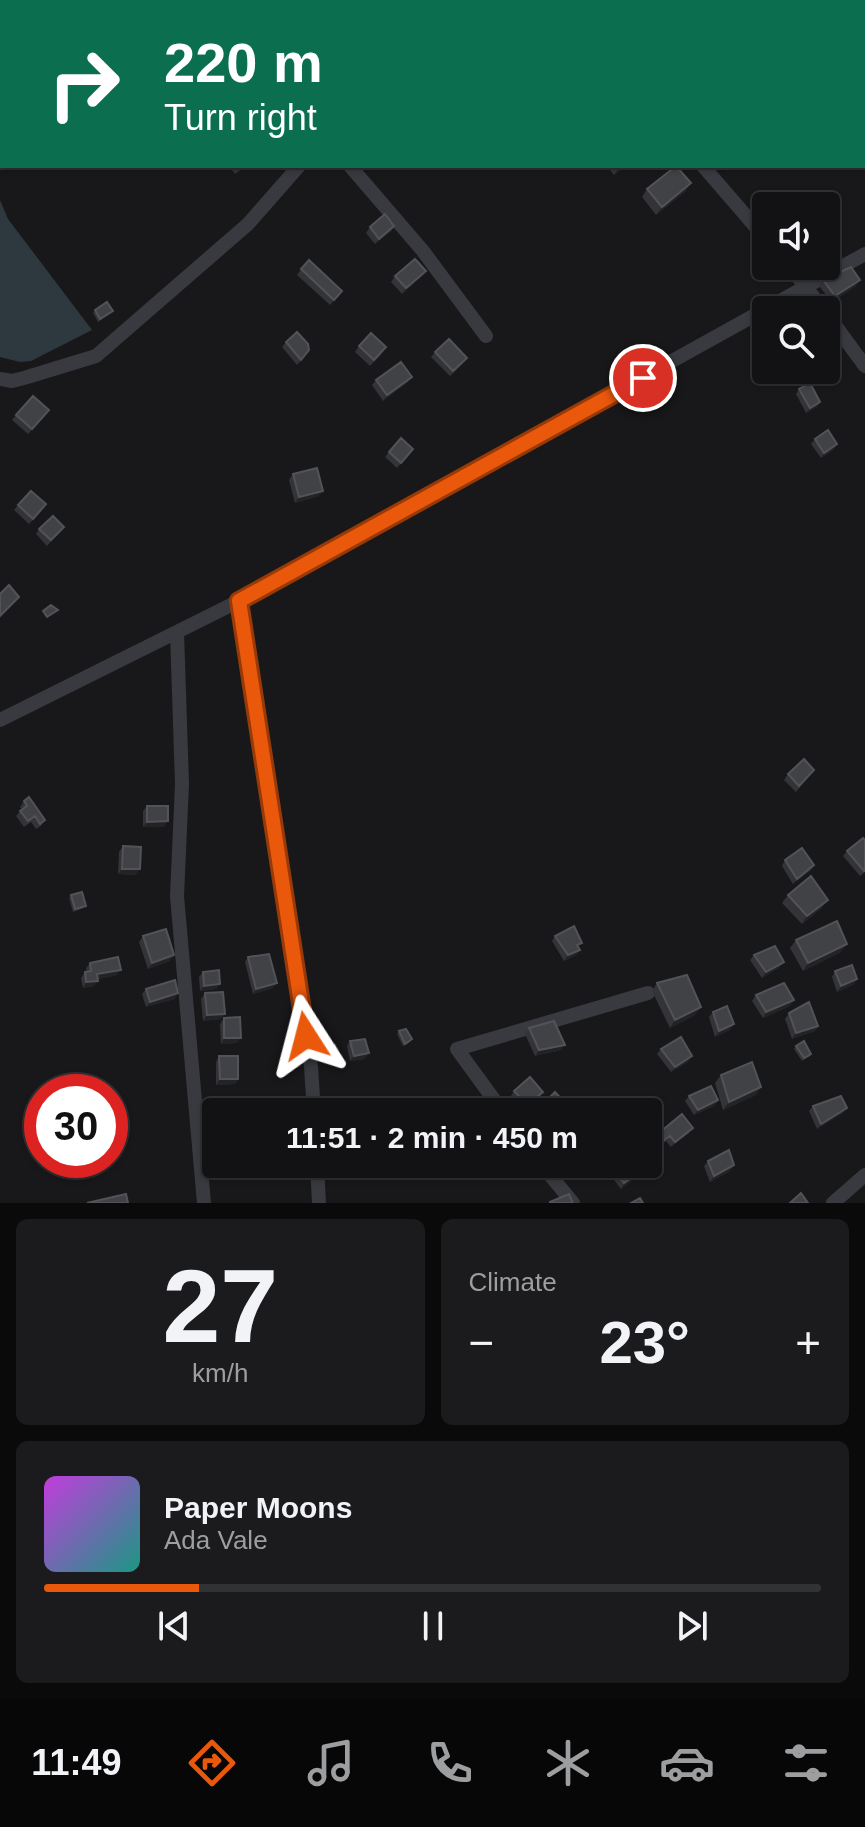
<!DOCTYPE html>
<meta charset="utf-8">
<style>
body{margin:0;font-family:Arial,sans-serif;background:#1b1b1d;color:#f1f3f6;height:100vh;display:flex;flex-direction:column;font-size:30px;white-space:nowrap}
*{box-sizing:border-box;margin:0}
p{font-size:26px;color:#9c9ea0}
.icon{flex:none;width:44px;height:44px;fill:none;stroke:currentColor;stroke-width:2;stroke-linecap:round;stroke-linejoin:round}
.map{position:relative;height:1203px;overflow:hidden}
.panel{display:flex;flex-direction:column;gap:16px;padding:16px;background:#0a0a0b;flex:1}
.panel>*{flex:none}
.top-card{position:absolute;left:0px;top:0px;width:866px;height:168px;box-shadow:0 2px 6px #0004,0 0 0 2px #313234;background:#0b6e4f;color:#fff;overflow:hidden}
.buttons{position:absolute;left:752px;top:192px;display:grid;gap:16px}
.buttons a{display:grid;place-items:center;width:88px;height:88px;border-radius:8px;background:#121214;box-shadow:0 2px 6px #0004,0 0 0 2px #313234;font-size:40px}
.speed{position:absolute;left:24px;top:1074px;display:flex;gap:16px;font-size:40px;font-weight:700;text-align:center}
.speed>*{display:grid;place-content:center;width:104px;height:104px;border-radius:50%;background:#121214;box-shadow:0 2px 6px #0004,0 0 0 2px #313234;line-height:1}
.speed .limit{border:12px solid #d22;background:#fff;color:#111}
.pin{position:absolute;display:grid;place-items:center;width:68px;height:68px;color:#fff;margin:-34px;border:4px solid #fff;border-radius:50%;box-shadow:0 2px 8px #0007}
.me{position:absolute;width:88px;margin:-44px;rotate:351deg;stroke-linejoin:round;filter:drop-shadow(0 0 6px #0008)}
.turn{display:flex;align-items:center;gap:28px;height:168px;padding:0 32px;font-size:36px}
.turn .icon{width:104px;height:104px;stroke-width:2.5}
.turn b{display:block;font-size:56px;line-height:68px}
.big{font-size:60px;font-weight:800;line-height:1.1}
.panel .card{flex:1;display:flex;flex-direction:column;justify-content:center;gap:12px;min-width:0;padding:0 28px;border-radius:12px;background:#1b1b1d}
.panel .dial{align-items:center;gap:0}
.dial b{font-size:104px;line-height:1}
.song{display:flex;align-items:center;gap:24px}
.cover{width:96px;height:96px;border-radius:12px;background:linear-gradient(135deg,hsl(290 70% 55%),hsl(170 70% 35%))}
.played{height:8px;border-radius:4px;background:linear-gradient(90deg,#ea580c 20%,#313234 20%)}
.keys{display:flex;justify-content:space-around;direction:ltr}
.heat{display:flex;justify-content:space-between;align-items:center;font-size:44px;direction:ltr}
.panel .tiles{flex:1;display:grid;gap:16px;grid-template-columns:1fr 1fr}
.card:last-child{grid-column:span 2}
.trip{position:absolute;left:202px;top:1098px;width:460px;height:80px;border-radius:8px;background:#121214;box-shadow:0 2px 6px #0004,0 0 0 2px #313234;font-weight:800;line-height:80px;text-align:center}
.dock{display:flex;height:128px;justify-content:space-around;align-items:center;background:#070708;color:#9c9ea0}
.dock .icon{width:56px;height:56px}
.dock .on{color:#ea580c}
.dock b{font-size:36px;color:#f1f3f6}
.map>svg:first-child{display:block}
.water{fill:#2e383f}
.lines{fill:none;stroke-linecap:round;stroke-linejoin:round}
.minor{stroke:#393a3f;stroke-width:14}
.wall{fill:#343438}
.shaded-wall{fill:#232326}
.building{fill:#414246;stroke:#515358;stroke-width:2}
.route-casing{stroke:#983908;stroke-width:20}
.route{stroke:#ea580c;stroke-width:14}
</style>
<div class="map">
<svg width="865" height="1203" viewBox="0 0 865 1203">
<rect width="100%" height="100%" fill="#18181a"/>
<path class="water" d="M0 200 8 219 92 330 31 361 20 362 0 357Z"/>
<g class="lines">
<path class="minor" d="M559 0 561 2
M451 2 453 0
M350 166 423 251 486 336
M703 166 766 239
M789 266 824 310
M826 313 865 366
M0 379 12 381 24 378 96 356 248 224 299 166
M177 632 182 784 177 896 204 1203
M0 720 239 601
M314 1112 311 1067 239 601 865 254
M503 1112 457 1049 648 993
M317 1164 319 1203
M541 1164 573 1203
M833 1203 865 1175"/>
</g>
<path class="wall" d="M229 166H246L235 174Z
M607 166H625L614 175Z
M647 189 686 191 656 215 642 197Z
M394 226 391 231 375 244 366 233 370 227Z
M301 269 342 291 330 305 297 275Z
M426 271 422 276 402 294 391 282 395 276Z
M823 280 856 286 832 302 819 286Z
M95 310 113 311 98 322 93 313Z
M286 342 309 350 297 365 282 347Z
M359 346 382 353 370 366 355 352Z
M435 352 463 363 450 376 431 357Z
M376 380 408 382 383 401 372 385Z
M799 389 820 402 817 407 806 413 796 394Z
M16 415H45L28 434 12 420Z
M815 439 837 444 833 450 821 458 811 444Z
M413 449 397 468 385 457 389 452Z
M293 474 319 496 295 503 289 480Z
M18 505 42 510 29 524 14 510Z
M64 527 47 546 36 534 39 529Z
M814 770 796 792 784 780 788 774Z
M24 801 42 825 36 829 31 822 24 827 16 816 22 809 20 807Z
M147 806 164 827H143V811Z
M865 840V872L860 876 843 856 847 851Z
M123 846 136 875 118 874 119 852Z
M785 860 814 865 810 871 793 884 782 866Z
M71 895 84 908 73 912 69 898Z
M788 895 822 908 802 924 782 903Z
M143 936 170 961 148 969 139 942Z
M555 936 579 948 580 950 576 955 564 961 552 941Z
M796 940 841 952 803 971 790 948Z
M754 955 780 967 762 978 750 960Z
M248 957 273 988 253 994 245 962Z
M90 963 117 975 98 979 94 986 83 988 81 978 85 972H87L86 968Z
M835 971 857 979 853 985 837 992 832 977Z
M203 972 220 984 216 989 200 991 199 977Z
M657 983 695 1015 670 1028 652 991Z
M146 989 175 999 146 1007 142 994Z
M205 993 221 1019 203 1021 201 999Z
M756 995 794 1000 790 1006 763 1018 752 1001Z
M713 1012 730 1030 715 1037 709 1017Z
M789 1013 818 1026 815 1031 792 1039 785 1019Z
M224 1018 237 1043 221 1044 220 1024Z
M529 1028 561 1050 535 1056 525 1034Z
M399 1031 412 1039 410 1042 403 1046 397 1034Z
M350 1041 365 1059 350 1061 347 1046Z
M796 1046 811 1054 810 1056 802 1061 794 1049Z
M661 1049 688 1062 671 1072 657 1054Z
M219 1056 238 1079 235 1084 216 1085V1062Z
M721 1075 756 1095 723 1110 715 1083Z
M514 1091 543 1092 539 1098 523 1111 511 1096Z
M689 1096 718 1100 714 1106 694 1115 685 1101Z
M813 1106 843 1113 817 1129 809 1111Z
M659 1133H689L671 1147 666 1141 661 1146 655 1139Z
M708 1161 734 1165 730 1171 710 1182 704 1166Z
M601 1164H614L605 1171Z
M647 1166 643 1172 621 1189 611 1176 615 1171Z"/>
<path class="shaded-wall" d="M621 166H625L614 175 620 167Z
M691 183 686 191 656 215 662 207Z
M394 226 391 231 375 244 379 239Z
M426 271 422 276 402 294 406 288Z
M860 280 856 286 832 302 835 296Z
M412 377 408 382 383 401 387 395Z
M820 402 817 407 806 413 810 408Z
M837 444 833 450 821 458 824 453Z
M323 491 319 496 295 503 299 497Z
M168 821 164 827H143L147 822Z
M814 865 810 871 793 884 797 879Z
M122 869H140L136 875 118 874Z
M828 900 822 908 802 924 807 916Z
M847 944 841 952 803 971 808 963Z
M580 950 576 955 564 961 568 955Z
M174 955 170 961 148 969 152 963Z
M784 962 780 967 762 978 766 972Z
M121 970 117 975 94 980 97 974Z
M857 979 853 985 837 992 841 986Z
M98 981 94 986 83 988 86 982Z
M277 983 273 988 253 994 256 989Z
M220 984 216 989 200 991 204 986Z
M178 993 175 999 146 1007 150 1002Z
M794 1000 790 1006 763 1018 766 1012Z
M701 1007 695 1015 670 1028 675 1020Z
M225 1014 221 1019 203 1021 207 1015Z
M734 1024 730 1030 715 1037 719 1031Z
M818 1026 815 1031 792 1039 796 1033Z
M224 1038H241L237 1043 221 1044Z
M565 1045 561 1050 535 1056 539 1050Z
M337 1049 335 1052 318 1056 320 1053Z
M369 1053 365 1059 350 1061 354 1056Z
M692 1056 688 1062 671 1072 675 1067Z
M220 1079H238L235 1084 216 1085Z
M761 1087 756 1095 723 1110 729 1102Z
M543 1092 539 1098 523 1111 527 1105Z
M718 1100 714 1106 694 1115 698 1110Z
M847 1108 843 1113 817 1129 821 1124Z
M693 1128 689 1133 671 1147 675 1142Z
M734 1165 730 1171 710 1182 714 1176Z
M647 1166 643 1172 621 1189 624 1183Z"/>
<path class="building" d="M519 0H536L535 2H522Z
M676 166 691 183 662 207 647 189Z
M385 214 394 226 379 239 370 227Z
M415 259 426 271 406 288 395 276Z
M309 260 342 291 334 300 301 269Z
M851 267 860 280 835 296 823 280Z
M107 302 113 311 100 319 95 310Z
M297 332 308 344 309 350 301 360 286 342Z
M371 333 386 347 374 360 359 346Z
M449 339 467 358 453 371 435 352Z
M401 362 412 377 387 395 376 380Z
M810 383 820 402 810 408 799 389Z
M33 396 49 410 32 429 16 415Z
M828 430 837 444 824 453 815 439Z
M401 438 413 449 401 463 389 452Z
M317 468 323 491 299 497 293 474Z
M31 491 46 504 33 519 18 505Z
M53 516 64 527 51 540 39 529Z
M9 585 19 597 0 616V594Z
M51 605 58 610 47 617 43 611Z
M804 759 814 770 799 786 788 774Z
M29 797 45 820 40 824 35 816 28 821 20 811 27 806 24 801Z
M147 806H168V821L147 822Z
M863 838 865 840V870L864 871 847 851Z
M123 846 141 847 140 869H122Z
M802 848 814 865 797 879 785 860Z
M811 876 828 900 807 916 788 895Z
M82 892 86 906 75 909 71 895Z
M837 921 847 944 808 963 796 940Z
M574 926 582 943 577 945 580 950 568 955 555 936Z
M166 929 174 955 152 963 143 936Z
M775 946 784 962 766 972 754 955Z
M269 954 277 983 256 989 248 957Z
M118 957 121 970 97 974 98 981 86 982 85 972 91 971 90 963Z
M852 965 857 979 841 986 835 971Z
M219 970 220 984 204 986 203 972Z
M687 975 701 1007 675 1020 657 983Z
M175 980 178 993 150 1002 146 989Z
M784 983 794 1000 766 1012 756 995Z
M223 992 225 1014 207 1015 205 993Z
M809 1002 818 1026 796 1033 789 1013Z
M727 1006 734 1024 719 1031 713 1012Z
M240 1017 241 1038H224V1018Z
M554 1021 565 1045 539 1050 529 1028Z
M406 1029 412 1039 405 1044 399 1031Z
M681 1037 692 1056 675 1067 661 1049Z
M365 1039 369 1053 354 1056 350 1041Z
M804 1041 811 1054 804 1058 796 1046Z
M335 1045 337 1049 320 1053 319 1050Z
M337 1052 339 1057 328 1060 325 1054Z
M219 1056H238V1079H220Z
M752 1062 761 1087 729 1102 721 1075Z
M530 1077 543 1092 527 1105 514 1091Z
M711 1086 718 1100 698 1110 689 1096Z
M555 1092 568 1106 561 1112H541L538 1109Z
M841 1096 847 1108 821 1124 813 1106Z
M614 1105 621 1112H601Z
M682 1114 693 1128 675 1142 670 1136 664 1140 659 1133Z
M729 1150 734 1165 714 1176 708 1161Z
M622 1164H645L647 1166 624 1183 615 1171Z
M801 1193 808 1203H790Z
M126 1194 128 1203H87Z
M569 1194 573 1203H550V1202Z
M640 1198 643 1203H631Z"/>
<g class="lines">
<g class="route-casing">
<path id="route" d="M306 1036 239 601 643 378"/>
</g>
<use href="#route" class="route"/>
</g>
</svg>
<div class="buttons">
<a><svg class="icon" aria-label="sound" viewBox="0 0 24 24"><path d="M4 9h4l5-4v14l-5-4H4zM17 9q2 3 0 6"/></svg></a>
<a><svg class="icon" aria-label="search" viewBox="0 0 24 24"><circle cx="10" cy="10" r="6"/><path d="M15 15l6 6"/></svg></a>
</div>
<div class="speed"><div class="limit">30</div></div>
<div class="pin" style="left:643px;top:378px;background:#d93025"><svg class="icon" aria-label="arrive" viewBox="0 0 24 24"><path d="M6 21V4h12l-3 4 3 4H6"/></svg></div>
<svg class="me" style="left:306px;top:1036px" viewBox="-20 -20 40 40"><path d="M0-17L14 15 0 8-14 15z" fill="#ea580c" stroke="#fff" stroke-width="4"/></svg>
<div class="trip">11:51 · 2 min · 450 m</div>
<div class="top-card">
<div class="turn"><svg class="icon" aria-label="right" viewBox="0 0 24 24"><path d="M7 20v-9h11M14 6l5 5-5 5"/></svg><div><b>220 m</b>Turn right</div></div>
</div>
</div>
<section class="panel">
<div class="tiles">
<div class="card dial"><b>27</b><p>km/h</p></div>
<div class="card"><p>Climate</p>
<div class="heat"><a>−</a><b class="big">23°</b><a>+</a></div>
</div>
<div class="card">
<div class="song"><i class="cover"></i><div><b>Paper Moons</b><p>Ada Vale</p></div></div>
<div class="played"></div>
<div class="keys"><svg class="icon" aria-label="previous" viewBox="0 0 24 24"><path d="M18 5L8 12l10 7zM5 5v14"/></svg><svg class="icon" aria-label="pause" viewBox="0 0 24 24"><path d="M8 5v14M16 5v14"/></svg><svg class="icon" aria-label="next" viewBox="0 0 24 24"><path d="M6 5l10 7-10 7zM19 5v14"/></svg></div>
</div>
</div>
</section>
<nav class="dock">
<b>11:49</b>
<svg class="icon on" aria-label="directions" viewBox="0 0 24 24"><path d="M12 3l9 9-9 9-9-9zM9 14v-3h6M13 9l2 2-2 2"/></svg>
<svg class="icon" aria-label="music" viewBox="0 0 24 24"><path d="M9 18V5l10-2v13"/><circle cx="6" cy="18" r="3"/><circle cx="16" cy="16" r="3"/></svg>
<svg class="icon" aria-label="phone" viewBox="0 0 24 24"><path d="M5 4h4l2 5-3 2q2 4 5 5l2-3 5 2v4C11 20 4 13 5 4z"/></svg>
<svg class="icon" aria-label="climate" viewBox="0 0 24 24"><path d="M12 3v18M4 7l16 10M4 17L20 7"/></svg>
<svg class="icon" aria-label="car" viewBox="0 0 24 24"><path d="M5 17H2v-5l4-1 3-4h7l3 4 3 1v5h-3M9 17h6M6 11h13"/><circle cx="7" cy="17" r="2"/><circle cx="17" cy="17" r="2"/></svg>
<svg class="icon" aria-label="filters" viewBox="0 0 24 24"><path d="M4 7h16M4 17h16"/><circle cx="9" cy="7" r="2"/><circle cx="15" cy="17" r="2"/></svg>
</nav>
